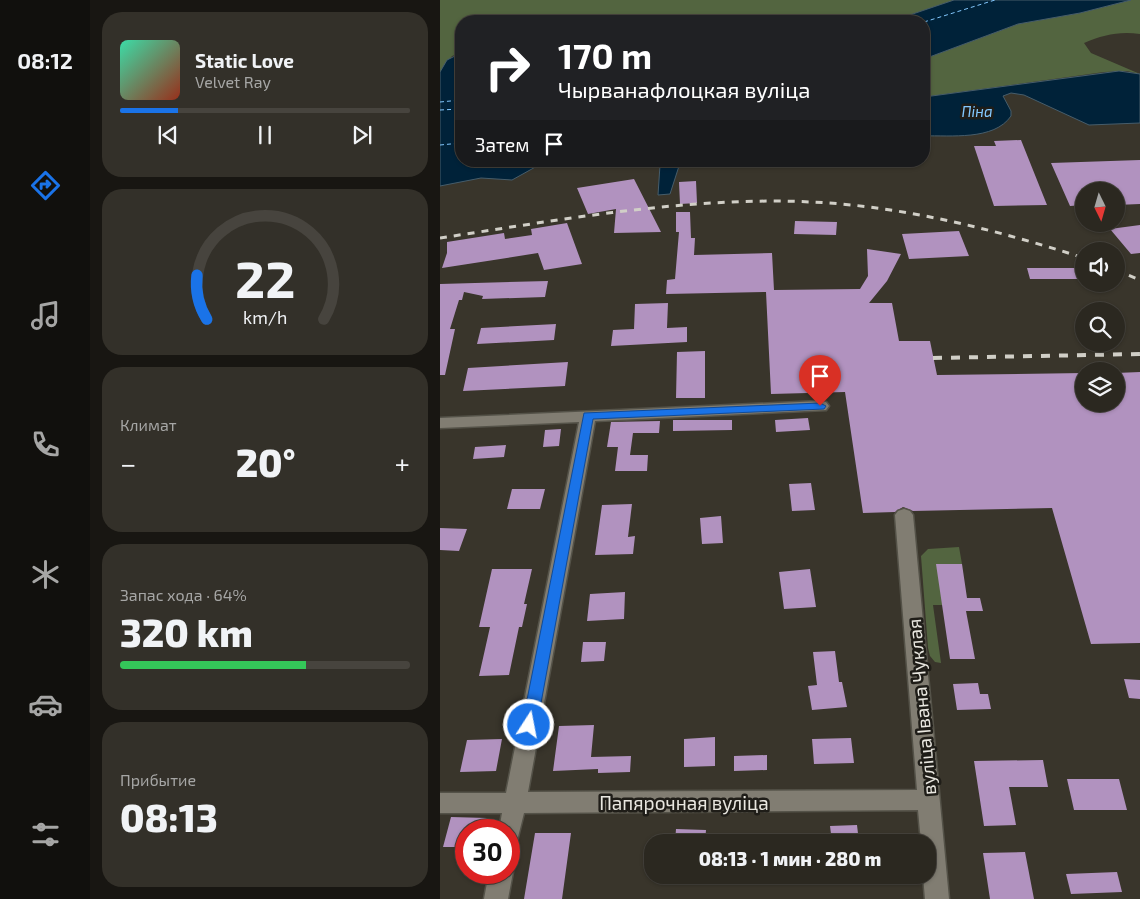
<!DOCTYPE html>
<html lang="ru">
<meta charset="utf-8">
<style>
body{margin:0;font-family:"Exo 2",sans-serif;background:#333029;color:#f1f3f6;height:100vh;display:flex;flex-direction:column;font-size:19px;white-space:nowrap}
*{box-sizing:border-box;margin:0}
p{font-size:16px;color:#a6a6a5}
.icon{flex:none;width:28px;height:28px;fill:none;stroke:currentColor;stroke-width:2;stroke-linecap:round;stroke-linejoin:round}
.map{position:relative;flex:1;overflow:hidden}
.panel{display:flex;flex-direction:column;gap:12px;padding:12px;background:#181612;width:350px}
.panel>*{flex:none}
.top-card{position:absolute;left:15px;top:15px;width:475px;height:152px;border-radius:20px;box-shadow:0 1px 4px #0004,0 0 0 1px #47443e;background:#202124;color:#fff;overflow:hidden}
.needle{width:32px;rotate:175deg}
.controls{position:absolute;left:635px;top:182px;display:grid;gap:10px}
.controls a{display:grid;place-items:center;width:50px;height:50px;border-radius:50%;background:#2b2820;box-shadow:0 1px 4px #0004,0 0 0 1px #47443e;font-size:25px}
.speed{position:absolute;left:15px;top:819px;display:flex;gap:10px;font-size:25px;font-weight:700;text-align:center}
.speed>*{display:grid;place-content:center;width:65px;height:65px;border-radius:50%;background:#2b2820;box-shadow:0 1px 4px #0004,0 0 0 1px #47443e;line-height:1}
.speed .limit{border:8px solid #d22;background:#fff;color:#111}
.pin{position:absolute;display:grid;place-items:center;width:42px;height:42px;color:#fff;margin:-51px -21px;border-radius:50% 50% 50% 0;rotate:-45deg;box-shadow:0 0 5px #0007}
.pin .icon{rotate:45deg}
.me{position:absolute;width:55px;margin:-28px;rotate:11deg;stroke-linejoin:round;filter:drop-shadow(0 0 4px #0008)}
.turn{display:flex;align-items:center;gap:18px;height:105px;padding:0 20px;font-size:22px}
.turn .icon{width:65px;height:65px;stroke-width:2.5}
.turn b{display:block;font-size:35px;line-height:42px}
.then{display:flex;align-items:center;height:48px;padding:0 20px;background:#0003;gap:10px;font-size:19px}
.big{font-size:38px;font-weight:800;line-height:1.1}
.panel .widget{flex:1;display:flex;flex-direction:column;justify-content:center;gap:8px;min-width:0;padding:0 18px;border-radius:20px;background:#333029}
.panel .dial{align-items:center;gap:0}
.dial svg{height:130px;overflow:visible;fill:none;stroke:#47443e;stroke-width:7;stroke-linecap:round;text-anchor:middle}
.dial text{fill:#f1f3f6;stroke:none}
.song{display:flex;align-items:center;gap:15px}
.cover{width:60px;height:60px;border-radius:8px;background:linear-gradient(135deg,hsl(160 70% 55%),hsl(10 70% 35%))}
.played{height:5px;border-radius:2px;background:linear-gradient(90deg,#1a73e8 20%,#47443e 20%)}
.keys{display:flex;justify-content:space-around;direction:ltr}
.heat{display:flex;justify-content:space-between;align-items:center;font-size:28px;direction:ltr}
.charge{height:8px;border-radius:4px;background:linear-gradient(90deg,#34c759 64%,#47443e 0)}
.trip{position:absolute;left:204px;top:834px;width:292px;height:50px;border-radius:20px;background:#2b2820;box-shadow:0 1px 4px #0004,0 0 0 1px #47443e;font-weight:800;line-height:50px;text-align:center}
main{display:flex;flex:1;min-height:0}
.tabs{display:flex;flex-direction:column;width:90px;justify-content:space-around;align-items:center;background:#11100d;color:#a6a6a5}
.tabs .icon{width:35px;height:35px}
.tabs .current{color:#1a73e8}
.tabs b{font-size:22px;color:#f1f3f6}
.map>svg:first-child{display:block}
.green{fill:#536540}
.water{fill:#002239;stroke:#465d6b}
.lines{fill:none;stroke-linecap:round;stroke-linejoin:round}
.ferry{stroke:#83c8fe;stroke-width:1;stroke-dasharray:4 3;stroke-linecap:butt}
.building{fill:#b192bf}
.street-casing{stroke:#545248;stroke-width:3}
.street{fill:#817d72;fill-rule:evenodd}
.rail-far1{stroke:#d1cfc7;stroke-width:3;stroke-dasharray:7 7;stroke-linecap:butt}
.rail{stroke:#d1cfc7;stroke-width:4;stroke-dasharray:9 9;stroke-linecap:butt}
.route{fill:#1a73e8;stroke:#114b97}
.labels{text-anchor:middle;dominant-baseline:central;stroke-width:5;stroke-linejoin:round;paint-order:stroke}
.far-water-label{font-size:15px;font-style:italic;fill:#83c8fe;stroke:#1f1d18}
.near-street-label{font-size:19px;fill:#e9e7e0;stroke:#1f1d18}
</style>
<main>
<nav class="tabs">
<b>08:12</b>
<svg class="icon current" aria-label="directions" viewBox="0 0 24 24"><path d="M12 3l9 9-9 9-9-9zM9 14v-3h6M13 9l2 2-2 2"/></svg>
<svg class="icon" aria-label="music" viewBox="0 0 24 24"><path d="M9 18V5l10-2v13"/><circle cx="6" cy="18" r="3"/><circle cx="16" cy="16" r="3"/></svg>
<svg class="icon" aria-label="phone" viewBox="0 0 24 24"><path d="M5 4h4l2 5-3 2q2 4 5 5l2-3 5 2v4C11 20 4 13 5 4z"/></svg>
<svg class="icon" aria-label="climate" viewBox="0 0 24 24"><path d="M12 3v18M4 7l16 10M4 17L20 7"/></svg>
<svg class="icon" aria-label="car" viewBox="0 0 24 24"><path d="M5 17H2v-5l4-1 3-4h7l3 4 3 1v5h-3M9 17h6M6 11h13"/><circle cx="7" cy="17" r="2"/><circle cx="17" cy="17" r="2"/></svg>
<svg class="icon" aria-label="filters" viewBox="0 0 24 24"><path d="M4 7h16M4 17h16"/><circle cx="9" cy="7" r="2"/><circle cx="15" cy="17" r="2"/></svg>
</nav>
<section class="panel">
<div class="widget">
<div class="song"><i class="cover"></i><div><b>Static Love</b><p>Velvet Ray</p></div></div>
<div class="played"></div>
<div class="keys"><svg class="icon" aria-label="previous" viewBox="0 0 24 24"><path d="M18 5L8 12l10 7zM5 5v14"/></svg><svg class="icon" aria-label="pause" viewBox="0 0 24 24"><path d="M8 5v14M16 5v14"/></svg><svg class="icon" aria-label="next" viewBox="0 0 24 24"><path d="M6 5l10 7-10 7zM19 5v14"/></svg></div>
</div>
<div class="widget dial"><svg viewBox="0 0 100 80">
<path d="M14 69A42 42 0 1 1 86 69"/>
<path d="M14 69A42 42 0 0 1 8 42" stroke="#1a73e8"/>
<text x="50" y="56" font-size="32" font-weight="700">22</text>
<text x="50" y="72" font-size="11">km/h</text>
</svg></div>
<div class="widget"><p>Климат</p>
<div class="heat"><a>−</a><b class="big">20°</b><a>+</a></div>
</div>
<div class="widget"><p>Запас хода · 64%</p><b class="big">320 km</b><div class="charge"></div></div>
<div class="widget"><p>Прибытие</p><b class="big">08:13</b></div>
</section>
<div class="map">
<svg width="700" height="899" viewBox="0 0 700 899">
<rect width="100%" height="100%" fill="#39352b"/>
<path class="green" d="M0 0H514L452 21H21V53L12 56 0 72Z
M691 0H700V34C679 31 663 35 644 43L651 53 700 74 687 71 664 72 484 97V59L578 24 640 13Z
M519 547 522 564 502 605H493L501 663 495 662 490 656 488 648 481 556 488 549Z"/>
<path class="water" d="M514 0H691L640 13 578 24 484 59V21H452Z
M21 53V161H109L99 165 72 180 41 178 0 186V72L7 60Z
M679 71 700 74V123L649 125 584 95 571 93 563 96 571 111V116C554 141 510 135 484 136V97Z
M172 161H270L240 163 230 194 218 195 220 165H187Z"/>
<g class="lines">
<path class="ferry" d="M484 22 555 0
M0 102 21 100
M0 110 21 109
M0 145 21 143"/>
</g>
<path class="building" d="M581 140 607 205 554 206 534 146H556L554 141Z
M700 160V204L676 205V191H644V205L630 206 611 163Z
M194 179 221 232 174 233 176 209 148 214 137 188Z
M256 181 257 203 240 204 239 182Z
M236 212H250L251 238H255L254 255 332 253 334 290 420 289 428 276 427 249 461 254 447 281 429 303H452L459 341H490L497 375 644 373V404H676V373L700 372V643L651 644 612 508 473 511 463 507 455 512 423 513 405 392 331 394 326 292 226 294 227 280 235 279 239 232H236Z
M355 221 397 222 396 235 354 234Z
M127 223 142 264 104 270 98 253 2 268 7 253V242L64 233 65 239 92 235 91 229Z
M700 225V253L691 254 670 229Z
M519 231 529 256 469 259 462 234Z
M587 268H644V279H590Z
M108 281 105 297 42 299 43 296 24 292 22 300H19L10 329H15L5 375H0V284Z
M228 303 227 328 247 327V342L171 346 173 330 194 329 195 304Z
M116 324 114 340 37 344 41 328Z
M265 351V398H236L237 352Z
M128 362 125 386 23 391 28 368Z
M368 418 370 430 336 432 335 420Z
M233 420H292V430L233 431Z
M220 421 219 433H193L190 455H208L207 471H175L178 447H167L171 422Z
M121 429 119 446 103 447 105 430Z
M66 445 64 457 33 459 35 447Z
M371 483 375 510 352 511 349 484Z
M72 489H105L100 509H67Z
M192 504 188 537 195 536 193 554 155 555 162 505Z
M281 516 283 543 262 544 260 518Z
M0 528 27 529 19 551 0 550Z
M496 564H522L527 598H540L543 611H526L535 659H510Z
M52 569H92L84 604H87L82 627H79L69 675 39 676 50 627H39Z
M370 569 376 607 344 609 339 572Z
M185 592 184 619 147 621 150 594Z
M143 642H166L164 661 141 662Z
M395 651 399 682H402L407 707 372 710 368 686 377 685 373 652Z
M684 679 700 680V699L689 698Z
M538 683 540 694H548L551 709 517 710 513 684Z
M154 725 151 757 191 756 190 772 158 773V769L113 771 119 726Z
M275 737V766L244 767V739Z
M411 738 414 763 374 764 372 739Z
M62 739 56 771 20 772 27 740Z
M327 755V770L294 771V756Z
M603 760 608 787H569L576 825 544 826 534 761Z
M627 779H679L687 810H634Z
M11 817 47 818 44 830H26V847H3Z
M417 825 419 842H392L390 826Z
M236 829 266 830 265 842H235Z
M95 833H131L122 899H84Z
M585 852 594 899H550L543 853Z
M677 872 682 892 631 894 626 874Z"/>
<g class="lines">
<g class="street-casing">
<path id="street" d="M381 401 386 402 389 406 386 410 155 421 88 792 477 790 455 515 458 511 464 509 470 511 473 515 509 899H485L483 875H488V842H481L478 810 84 813 77 841 69 845V830H59L62 813H0V793H66L139 422 0 428V418Z
M69 864 73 872 68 899H44L49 872H69Z"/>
</g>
<use href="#street" class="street"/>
<path class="rail-far1" d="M0 238C119 220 251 196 371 202 463 206 557 230 644 258
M676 270 700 280"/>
<path class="rail" d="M493 358 700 354"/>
</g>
<path class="route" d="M380 403 386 406 384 409 153 419 97 725 94 729 89 731 84 729 82 725 144 413Z"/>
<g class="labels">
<g class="far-water-label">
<text x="537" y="111">Піна</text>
</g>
<g class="near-street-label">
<text transform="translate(481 707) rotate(-95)">вуліца Івана Чуклая</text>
<text x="244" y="802">Папярочная вуліца</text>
</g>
</g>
</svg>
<div class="controls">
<a><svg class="needle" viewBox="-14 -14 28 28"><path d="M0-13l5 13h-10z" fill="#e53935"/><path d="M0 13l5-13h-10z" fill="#a6a6a5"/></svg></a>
<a><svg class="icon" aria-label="sound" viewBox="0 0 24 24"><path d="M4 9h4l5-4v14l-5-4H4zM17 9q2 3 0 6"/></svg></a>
<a><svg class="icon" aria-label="search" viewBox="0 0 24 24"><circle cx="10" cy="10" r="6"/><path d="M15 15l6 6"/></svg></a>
<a><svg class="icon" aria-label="layers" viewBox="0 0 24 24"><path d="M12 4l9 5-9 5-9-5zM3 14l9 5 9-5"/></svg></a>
</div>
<div class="speed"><div class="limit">30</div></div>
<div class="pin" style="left:380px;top:406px;background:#d93025"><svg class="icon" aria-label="arrive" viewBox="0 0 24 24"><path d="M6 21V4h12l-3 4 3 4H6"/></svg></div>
<svg class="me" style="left:89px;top:725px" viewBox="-20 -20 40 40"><circle r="17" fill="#1a73e8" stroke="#fff" stroke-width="3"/><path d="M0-11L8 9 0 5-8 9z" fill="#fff"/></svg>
<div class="trip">08:13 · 1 мин · 280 m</div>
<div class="top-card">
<div class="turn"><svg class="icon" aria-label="right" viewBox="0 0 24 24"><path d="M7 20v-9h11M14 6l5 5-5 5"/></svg><div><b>170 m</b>Чырванафлоцкая вуліца</div></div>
<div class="then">Затем<svg class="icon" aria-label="arrive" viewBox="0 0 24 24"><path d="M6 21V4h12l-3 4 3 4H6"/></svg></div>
</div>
</div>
</main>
